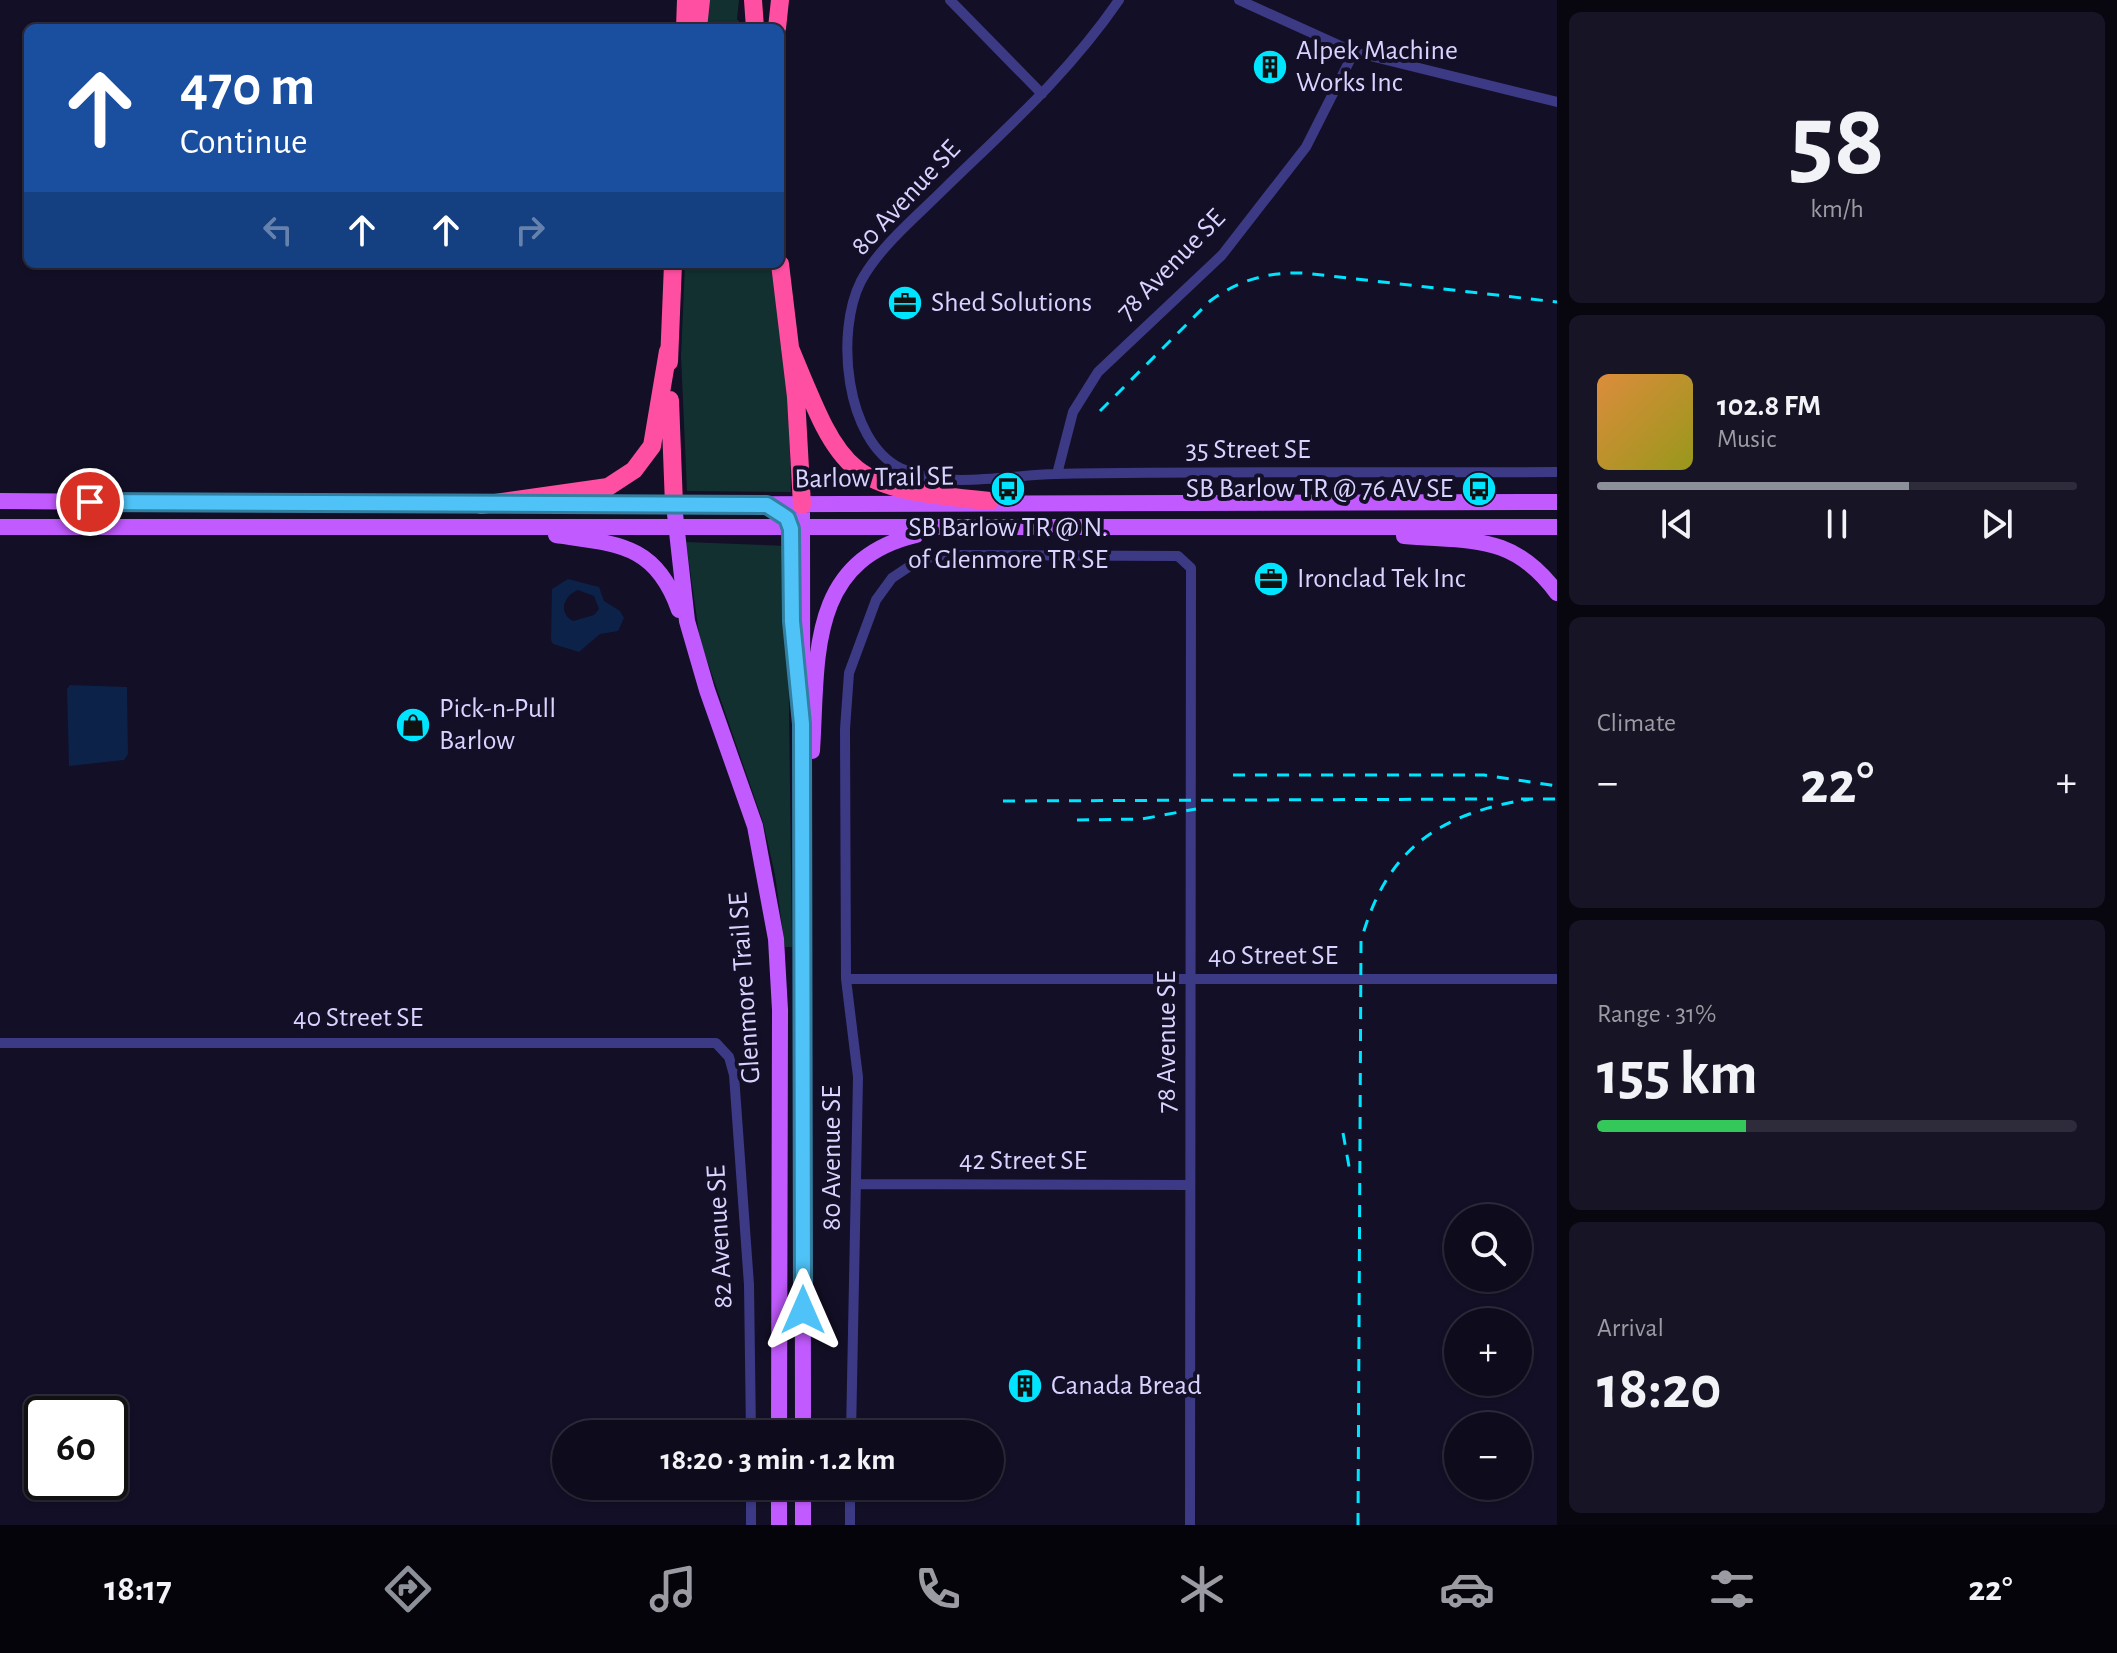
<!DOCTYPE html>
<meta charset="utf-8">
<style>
body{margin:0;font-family:"Alegreya Sans",sans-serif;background:#171425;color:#f1f3f6;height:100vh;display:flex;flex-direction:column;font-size:30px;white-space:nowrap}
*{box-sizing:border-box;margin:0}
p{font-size:26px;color:#9b9ba3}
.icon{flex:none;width:44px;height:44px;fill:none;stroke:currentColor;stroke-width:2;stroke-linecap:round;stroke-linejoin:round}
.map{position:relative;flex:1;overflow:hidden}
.drawer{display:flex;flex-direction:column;gap:12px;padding:12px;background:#08060f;width:560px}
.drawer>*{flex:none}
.top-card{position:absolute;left:24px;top:24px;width:760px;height:244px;border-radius:12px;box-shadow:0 2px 6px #0004,0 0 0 2px #2e2b3b;background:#1a4fa0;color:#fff;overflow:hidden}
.controls{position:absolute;left:1444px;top:1204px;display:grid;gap:16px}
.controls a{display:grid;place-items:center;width:88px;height:88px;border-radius:50%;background:#0e0b1c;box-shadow:0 2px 6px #0004,0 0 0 2px #2e2b3b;font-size:40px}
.speed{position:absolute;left:24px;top:1396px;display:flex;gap:16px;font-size:40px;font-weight:700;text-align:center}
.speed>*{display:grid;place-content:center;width:104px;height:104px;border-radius:50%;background:#0e0b1c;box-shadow:0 2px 6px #0004,0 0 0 2px #2e2b3b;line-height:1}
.speed .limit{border:4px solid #111;border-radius:12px;background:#fff;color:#111}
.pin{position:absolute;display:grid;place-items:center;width:68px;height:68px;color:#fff;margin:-34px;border:4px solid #fff;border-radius:50%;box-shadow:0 2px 8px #0007}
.me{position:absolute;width:88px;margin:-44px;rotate:0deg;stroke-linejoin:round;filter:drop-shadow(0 0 6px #0008)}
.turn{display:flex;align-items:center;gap:28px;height:168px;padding:0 24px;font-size:36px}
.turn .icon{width:104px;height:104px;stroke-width:2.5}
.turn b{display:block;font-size:56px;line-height:68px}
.lanes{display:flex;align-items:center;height:76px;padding:0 24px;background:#0003;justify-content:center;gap:40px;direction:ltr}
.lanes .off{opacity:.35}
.big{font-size:60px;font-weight:700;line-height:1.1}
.drawer .tile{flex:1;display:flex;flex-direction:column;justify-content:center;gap:12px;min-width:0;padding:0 28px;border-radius:12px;background:#171425}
.drawer .dial{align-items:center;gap:0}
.dial b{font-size:104px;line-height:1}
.song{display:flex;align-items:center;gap:24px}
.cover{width:96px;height:96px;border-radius:12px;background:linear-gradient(135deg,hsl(30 70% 55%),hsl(60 70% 35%))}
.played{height:8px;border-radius:4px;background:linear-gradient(90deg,#8c9099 65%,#2e2b3b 65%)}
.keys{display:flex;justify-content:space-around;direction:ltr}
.heat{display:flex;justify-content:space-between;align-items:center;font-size:44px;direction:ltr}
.charge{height:12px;border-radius:6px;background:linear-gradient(90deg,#34c759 31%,#2e2b3b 0)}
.trip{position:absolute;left:552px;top:1420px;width:452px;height:80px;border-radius:40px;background:#0e0b1c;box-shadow:0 2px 6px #0004,0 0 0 2px #2e2b3b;font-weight:700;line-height:80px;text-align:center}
.dock{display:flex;height:128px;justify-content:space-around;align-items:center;background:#06040b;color:#9b9ba3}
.dock .icon{width:56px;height:56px}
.dock .selected{color:#8c9099}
.dock b{font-size:36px;color:#f1f3f6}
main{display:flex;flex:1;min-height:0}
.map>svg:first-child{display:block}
.green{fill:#12302f}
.water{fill:#0c2248;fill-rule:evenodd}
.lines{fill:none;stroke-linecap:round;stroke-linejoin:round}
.street{stroke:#3d3a85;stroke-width:10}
.primary{stroke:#c25bff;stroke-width:16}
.highway{stroke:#ff4fa3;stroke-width:18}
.rail{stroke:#00e5ff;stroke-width:3;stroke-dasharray:12 10;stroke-linecap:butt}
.route-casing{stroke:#337fa1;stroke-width:20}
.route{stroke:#4fc3f7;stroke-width:14}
.labels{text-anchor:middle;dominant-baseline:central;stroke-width:8;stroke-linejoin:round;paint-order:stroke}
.poi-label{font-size:28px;fill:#d9d4ff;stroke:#130f26;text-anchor:start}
.street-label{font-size:28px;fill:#d9d4ff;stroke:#130f26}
</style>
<main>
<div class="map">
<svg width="1557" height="1525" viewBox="0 0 1557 1525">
<rect width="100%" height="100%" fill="#130f26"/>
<path class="green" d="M709 0H739L737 19 744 28H706Z
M685 264H771L788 385 791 492 687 491 681 356Z
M686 542 787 546 792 947H785L775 875 763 822 700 640Z"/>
<path class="water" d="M568 579 599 587 604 601 620 611 624 618 618 631 600 634 579 652 553 644 551 640 552 589ZM578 590 594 596 599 609 594 615 573 621C558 613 563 596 578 590Z
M70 685 127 687 128 754 124 760 69 766 67 689Z"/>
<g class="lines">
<path class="street" d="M950 0 1042 94
M1119 0C1069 73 1008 127 945 188 917 216 880 246 861 281 835 332 845 440 900 468 945 490 1007 475 1055 474 1222 471 1390 473 1557 472
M1239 0 1354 52 1557 102
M1057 474 1073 412 1098 372 1222 255 1306 147 1354 52
M846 979H1557
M0 1043H716L729 1057 734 1075 749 1285 751 1434
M857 1184 1190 1185
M851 1434 858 1077 846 979 845 729 849 673 876 600 892 578 916 562 939 555 1178 556 1191 568 1190 1525
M751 1486V1525
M850 1525V1486"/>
<path class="primary" d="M0 501 494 505
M526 505 1557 502
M674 505 687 621 707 690 755 826 776 939 780 1010 779 1434
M802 505 803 1434
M0 527H1557
M556 535C618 544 656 544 679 610
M1404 536C1471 542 1513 533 1557 593
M812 751C818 661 806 561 916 535
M779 1525V1486
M803 1525V1486"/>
<path class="highway" d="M753 0 755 28
M685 28 686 0
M698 28 701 0
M777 28 780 0
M780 264 796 397 802 505
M790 348C844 480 846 487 990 501
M669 362 673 264
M670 400 674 505
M481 505 608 487 634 470 652 446 668 351"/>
<path class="rail" d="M1100 411 1210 301C1239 280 1267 272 1304 273L1557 302
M1233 775H1484L1557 786
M1521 799H1557
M1003 801 1493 799
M1077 820 1142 819 1196 809
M1343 1133 1350 1172
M1358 1525 1361 941C1386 849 1439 813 1531 799"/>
</g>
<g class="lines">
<g class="route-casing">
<path id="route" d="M90 502 767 505 787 518 791 529 792 621 802 724 803 1310"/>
</g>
<use href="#route" class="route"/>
</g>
<defs>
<g id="building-disc" transform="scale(1.8)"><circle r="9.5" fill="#00e5ff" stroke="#130f26"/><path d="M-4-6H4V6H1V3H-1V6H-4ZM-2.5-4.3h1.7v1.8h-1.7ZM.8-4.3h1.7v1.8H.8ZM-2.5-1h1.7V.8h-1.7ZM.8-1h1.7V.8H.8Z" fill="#111"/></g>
<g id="office-disc" transform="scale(1.8)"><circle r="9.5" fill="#00e5ff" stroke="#130f26"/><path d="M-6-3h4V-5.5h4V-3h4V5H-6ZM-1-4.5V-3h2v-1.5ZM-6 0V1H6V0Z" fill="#111"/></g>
<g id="bus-disc" transform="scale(1.8)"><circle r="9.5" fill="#00e5ff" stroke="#130f26"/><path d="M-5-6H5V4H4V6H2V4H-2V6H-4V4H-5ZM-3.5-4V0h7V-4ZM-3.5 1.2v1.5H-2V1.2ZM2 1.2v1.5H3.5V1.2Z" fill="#111"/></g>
<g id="shop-disc" transform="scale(1.8)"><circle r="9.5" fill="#00e5ff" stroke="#130f26"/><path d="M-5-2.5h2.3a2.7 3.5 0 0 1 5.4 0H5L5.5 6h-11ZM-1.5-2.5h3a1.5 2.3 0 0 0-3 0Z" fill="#111"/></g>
</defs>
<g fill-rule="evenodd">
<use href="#building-disc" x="1270" y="67"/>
<use href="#office-disc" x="905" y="303"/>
<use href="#bus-disc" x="1008" y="489"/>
<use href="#bus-disc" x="1479" y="489"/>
<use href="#office-disc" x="1271" y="579"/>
<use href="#shop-disc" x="413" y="725"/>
<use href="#building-disc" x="1025" y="1386"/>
</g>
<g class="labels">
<g class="poi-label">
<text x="1296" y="51">Alpek Machine<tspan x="1296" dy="32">Works Inc</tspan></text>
<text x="931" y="303">Shed Solutions</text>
<text x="1453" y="489" text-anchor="end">SB Barlow TR @ 76 AV SE</text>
<text x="1008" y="528" text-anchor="middle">SB Barlow TR @ N.<tspan x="1008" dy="32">of Glenmore TR SE</tspan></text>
<text x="1297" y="579">Ironclad Tek Inc</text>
<text x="439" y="709">Pick-n-Pull<tspan x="439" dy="32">Barlow</tspan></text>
<text x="1051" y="1386">Canada Bread</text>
</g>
<g class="street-label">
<text transform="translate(906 198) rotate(-47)">80 Avenue SE</text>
<text transform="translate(1171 265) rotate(-46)">78 Avenue SE</text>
<text x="1248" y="450">35 Street SE</text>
<text transform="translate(874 478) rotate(-1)">Barlow Trail SE</text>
<text x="1273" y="956">40 Street SE</text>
<text transform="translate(745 988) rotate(-94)">Glenmore Trail SE</text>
<text x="358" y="1018">40 Street SE</text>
<text transform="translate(1167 1042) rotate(-90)">78 Avenue SE</text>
<text transform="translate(832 1158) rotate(-90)">80 Avenue SE</text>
<text x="1023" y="1161">42 Street SE</text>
<text transform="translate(720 1237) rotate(-93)">82 Avenue SE</text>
</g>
</g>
</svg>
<div class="controls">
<a><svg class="icon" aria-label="search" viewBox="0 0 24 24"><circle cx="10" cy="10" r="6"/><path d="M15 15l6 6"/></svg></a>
<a>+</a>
<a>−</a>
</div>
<div class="speed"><div class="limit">60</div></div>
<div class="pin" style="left:90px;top:502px;background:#d93025"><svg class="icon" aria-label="arrive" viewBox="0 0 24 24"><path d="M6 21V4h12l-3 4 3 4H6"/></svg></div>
<svg class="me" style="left:803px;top:1310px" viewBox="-20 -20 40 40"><path d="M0-17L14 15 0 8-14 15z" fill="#4fc3f7" stroke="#fff" stroke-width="4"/></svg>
<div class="trip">18:20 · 3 min · 1.2 km</div>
<div class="top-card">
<div class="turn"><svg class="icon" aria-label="ahead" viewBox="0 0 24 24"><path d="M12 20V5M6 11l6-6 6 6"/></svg><div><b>470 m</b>Continue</div></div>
<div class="lanes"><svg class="icon off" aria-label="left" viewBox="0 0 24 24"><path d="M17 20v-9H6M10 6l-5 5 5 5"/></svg><svg class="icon" aria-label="ahead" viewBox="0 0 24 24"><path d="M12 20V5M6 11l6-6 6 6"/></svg><svg class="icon" aria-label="ahead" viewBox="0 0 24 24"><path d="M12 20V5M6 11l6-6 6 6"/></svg><svg class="icon off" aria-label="right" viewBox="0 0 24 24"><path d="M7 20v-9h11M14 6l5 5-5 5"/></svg></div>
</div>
</div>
<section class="drawer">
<div class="tile dial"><b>58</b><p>km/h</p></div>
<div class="tile">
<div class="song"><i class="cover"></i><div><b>102.8 FM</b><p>Music</p></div></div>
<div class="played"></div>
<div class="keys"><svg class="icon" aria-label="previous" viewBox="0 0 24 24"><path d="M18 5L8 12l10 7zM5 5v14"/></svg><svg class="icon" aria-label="pause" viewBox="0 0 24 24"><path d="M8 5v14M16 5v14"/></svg><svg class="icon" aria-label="next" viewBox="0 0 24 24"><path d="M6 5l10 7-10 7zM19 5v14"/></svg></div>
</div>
<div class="tile"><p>Climate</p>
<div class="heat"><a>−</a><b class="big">22°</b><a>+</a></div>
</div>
<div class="tile"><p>Range · 31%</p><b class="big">155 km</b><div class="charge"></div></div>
<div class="tile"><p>Arrival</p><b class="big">18:20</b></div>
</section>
</main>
<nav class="dock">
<b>18:17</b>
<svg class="icon selected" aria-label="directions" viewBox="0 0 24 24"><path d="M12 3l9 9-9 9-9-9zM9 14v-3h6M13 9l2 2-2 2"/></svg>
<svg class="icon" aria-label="music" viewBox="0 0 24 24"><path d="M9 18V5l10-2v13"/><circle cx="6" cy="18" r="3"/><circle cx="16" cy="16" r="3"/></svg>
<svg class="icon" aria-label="phone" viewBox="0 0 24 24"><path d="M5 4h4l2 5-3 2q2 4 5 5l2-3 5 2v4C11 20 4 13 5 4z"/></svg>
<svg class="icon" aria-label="climate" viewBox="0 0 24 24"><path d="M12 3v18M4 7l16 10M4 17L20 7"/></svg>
<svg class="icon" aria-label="car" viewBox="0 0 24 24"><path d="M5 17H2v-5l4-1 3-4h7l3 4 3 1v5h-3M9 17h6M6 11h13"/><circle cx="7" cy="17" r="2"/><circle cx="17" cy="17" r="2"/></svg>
<svg class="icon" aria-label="filters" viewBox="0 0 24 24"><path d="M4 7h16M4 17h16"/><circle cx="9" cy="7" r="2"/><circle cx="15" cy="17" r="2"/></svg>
<b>22°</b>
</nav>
